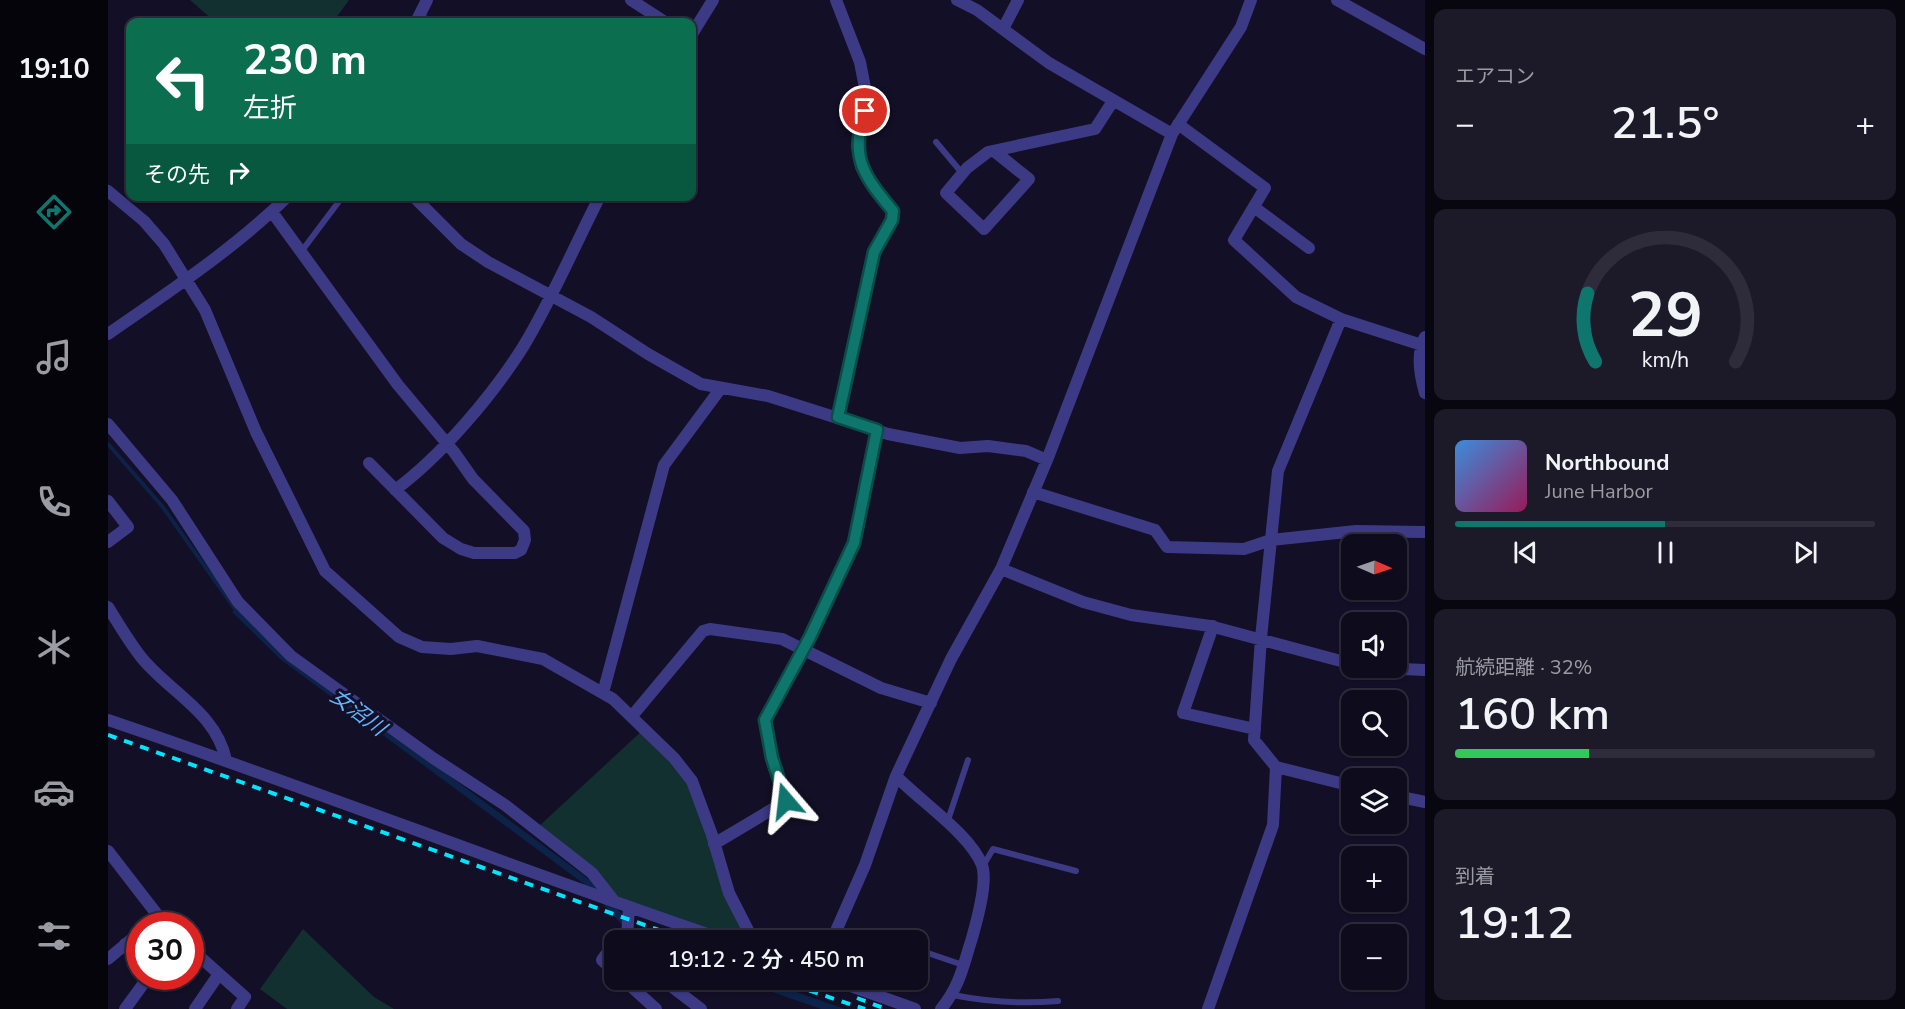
<!DOCTYPE html>
<html lang="ja">
<meta charset="utf-8">
<style>
body{margin:0;font-family:"Nunito Sans","Noto Sans JP",sans-serif;background:#1c1929;color:#f1f3f6;height:100vh;display:flex;flex-direction:column;font-size:22px;white-space:nowrap}
*{box-sizing:border-box;margin:0}
p{font-size:20px;color:#9b9ba3}
.icon{flex:none;width:33px;height:33px;fill:none;stroke:currentColor;stroke-width:2;stroke-linecap:round;stroke-linejoin:round}
.map{position:relative;flex:1;overflow:hidden}
.sheet{display:flex;flex-direction:column;gap:9px;padding:9px;background:#08060f;width:480px}
.sheet>*{flex:none}
.top-card{position:absolute;left:18px;top:18px;width:570px;height:183px;border-radius:12px;box-shadow:0 2px 4px #0004,0 0 0 2px #2e2b3b;background:#0b6e4f;color:#fff;overflow:hidden}
.needle{width:39px;rotate:92deg}
.controls{position:absolute;left:1233px;top:534px;display:grid;gap:12px}
.controls a{display:grid;place-items:center;width:66px;height:66px;border-radius:12px;background:#0e0b1c;box-shadow:0 2px 4px #0004,0 0 0 2px #2e2b3b;font-size:30px}
.speed{position:absolute;left:18px;top:912px;display:flex;gap:12px;font-size:30px;font-weight:700;text-align:center}
.speed>*{display:grid;place-content:center;width:78px;height:78px;border-radius:50%;background:#0e0b1c;box-shadow:0 2px 4px #0004,0 0 0 2px #2e2b3b;line-height:1}
.speed .limit{border:9px solid #d22;background:#fff;color:#111}
.pin{position:absolute;display:grid;place-items:center;width:51px;height:51px;color:#fff;margin:-26px;border:3px solid #fff;border-radius:50%;box-shadow:0 2px 6px #0007}
.me{position:absolute;width:66px;margin:-33px;rotate:343deg;stroke-linejoin:round;filter:drop-shadow(0 0 4px #0008)}
.turn{display:flex;align-items:center;gap:21px;height:126px;padding:0 18px;font-size:27px}
.turn .icon{width:78px;height:78px;stroke-width:2.5}
.turn b{display:block;font-size:42px;line-height:51px}
.then{display:flex;align-items:center;height:57px;padding:0 18px;background:#0003;gap:12px;font-size:22px}
.big{font-size:45px;font-weight:600;line-height:1.1}
.sheet .widget{flex:1;display:flex;flex-direction:column;justify-content:center;gap:9px;min-width:0;padding:0 21px;border-radius:12px;background:#1c1929}
.sheet .dial{align-items:center;gap:0}
.dial svg{height:156px;overflow:visible;fill:none;stroke:#2e2b3b;stroke-width:7;stroke-linecap:round;text-anchor:middle}
.dial text{fill:#f1f3f6;stroke:none}
.song{display:flex;align-items:center;gap:18px}
.cover{width:72px;height:72px;border-radius:9px;background:linear-gradient(135deg,hsl(210 70% 55%),hsl(330 70% 35%))}
.played{height:6px;border-radius:3px;background:linear-gradient(90deg,#0f766e 50%,#2e2b3b 50%)}
.keys{display:flex;justify-content:space-around;direction:ltr}
.heat{display:flex;justify-content:space-between;align-items:center;font-size:33px;direction:ltr}
.charge{height:9px;border-radius:4px;background:linear-gradient(90deg,#34c759 32%,#2e2b3b 0)}
.trip{position:absolute;left:496px;top:930px;width:324px;height:60px;border-radius:12px;background:#0e0b1c;box-shadow:0 2px 4px #0004,0 0 0 2px #2e2b3b;font-weight:600;line-height:60px;text-align:center}
main{display:flex;flex:1;min-height:0}
.tabs{display:flex;flex-direction:column;width:108px;justify-content:space-around;align-items:center;background:#06040b;color:#9b9ba3}
.tabs .icon{width:42px;height:42px}
.tabs .active{color:#0f766e}
.tabs b{font-size:27px;color:#f1f3f6}
.map>svg:first-child{display:block}
.green{fill:#12302f}
.water{fill:#0c2248}
.lines{fill:none;stroke-linecap:round;stroke-linejoin:round}
.stream{stroke:#0c2248;stroke-width:4}
.service{stroke:#3d3a85;stroke-width:6}
.minor{stroke:#3d3a85;stroke-width:12}
.rail{stroke:#00e5ff;stroke-width:4;stroke-dasharray:9 8;stroke-linecap:butt}
.route-casing{stroke:#0a4d48;stroke-width:15}
.route{stroke:#0f766e;stroke-width:10}
.labels{text-anchor:middle;dominant-baseline:central;stroke-width:6;stroke-linejoin:round;paint-order:stroke}
.water-label{font-size:21px;font-style:italic;fill:#62b6ff;stroke:#130f26}
</style>
<main>
<nav class="tabs">
<b>19:10</b>
<svg class="icon active" aria-label="directions" viewBox="0 0 24 24"><path d="M12 3l9 9-9 9-9-9zM9 14v-3h6M13 9l2 2-2 2"/></svg>
<svg class="icon" aria-label="music" viewBox="0 0 24 24"><path d="M9 18V5l10-2v13"/><circle cx="6" cy="18" r="3"/><circle cx="16" cy="16" r="3"/></svg>
<svg class="icon" aria-label="phone" viewBox="0 0 24 24"><path d="M5 4h4l2 5-3 2q2 4 5 5l2-3 5 2v4C11 20 4 13 5 4z"/></svg>
<svg class="icon" aria-label="climate" viewBox="0 0 24 24"><path d="M12 3v18M4 7l16 10M4 17L20 7"/></svg>
<svg class="icon" aria-label="car" viewBox="0 0 24 24"><path d="M5 17H2v-5l4-1 3-4h7l3 4 3 1v5h-3M9 17h6M6 11h13"/><circle cx="7" cy="17" r="2"/><circle cx="17" cy="17" r="2"/></svg>
<svg class="icon" aria-label="filters" viewBox="0 0 24 24"><path d="M4 7h16M4 17h16"/><circle cx="9" cy="7" r="2"/><circle cx="15" cy="17" r="2"/></svg>
</nav>
<div class="map">
<svg width="1317" height="1009" viewBox="0 0 1317 1009">
<rect width="100%" height="100%" fill="#130f26"/>
<path class="green" d="M82 0H241L225 22H107Z
M537 728 584 781 645 940H617L521 908 428 829Z
M195 929 266 997 286 1009H179L152 989Z"/>
<path class="water" d="M130 607 335 771 486 883 534 936 545 940H531L525 937 480 887 172 659 124 612Z
M630 980H654L737 1009H713Z"/>
<g class="lines">
<path class="stream" d="M0 444 54 506 130 613"/>
<path class="service" d="M311 16 328 22
M828 142 854 173
M193 252 235 196
M839 823 860 760
M875 866 885 849 968 871
M811 950 855 965
M845 995C880 1002 915 1004 950 1001"/>
<path class="minor" d="M523 0 557 22
M728 0 752 62 757 88V111L751 129 749 146 753 167 785 211 784 220 766 252 730 417
M849 0 869 10 941 63 1064 134
M1229 0 1317 49
M308 22 319 0
M895 29 910 0
M584 34 605 0
M1070 124 1157 188 1126 240 1188 297 1233 319 1317 346
M886 151 921 179 876 229 838 193 859 168 880 152 987 129 1005 101
M0 191 36 221 56 244 97 310 148 432 217 571 291 637 314 647 343 649 369 646 435 659 505 699 566 758 584 781 604 835 621 893 645 940
M305 196 353 244 380 262 483 317 540 354 593 384 660 396 780 434 852 448 880 446 918 451 939 460
M1146 207 1201 248
M164 212 290 385 346 452 365 479 416 531 417 540 413 550 407 553H366L353 549 335 538 261 463
M1233 319 1170 471 1153 638 1146 740 1168 767 1244 786
M0 334C62 291 126 249 180 196
M1317 337C1308 353 1312 376 1317 393
M0 424 64 500 130 602 183 656 325 758 397 805 484 873 506 901
M287 490C333 456 384 396 415 347 443 301 467 245 492 196
M925 492 1047 530 1059 547 1136 549 1163 540 1248 531 1317 532
M0 501 20 527 0 542
M893 569 975 602 1023 615 1102 626 1244 664
M0 607C10 623 21 642 33 657 61 692 108 712 118 760
M1105 626 1075 713 1147 729
M1271 668 1317 670
M495 693 556 465 613 388
M524 716 595 631 602 629 674 639 773 688 823 703
M0 720C207 790 410 870 617 940
M788 776C812 801 862 834 874 865 880 882 869 920 864 938 855 966 852 986 833 1009
M1288 796 1317 802
M606 844 678 801 664 758 657 720 702 637 746 543 769 430
M0 851 58 926
M521 908 519 936 522 940
M39 926 49 917
M724 940 757 865 788 776 843 659 893 569 939 460 1064 134 1133 27 1143 0
M507 942 494 960 507 972
M17 944 32 961
M82 948 137 997 129 1009
M0 959 32 932
M516 980 548 1009
M555 980 593 1009
M726 980 807 1009
M17 1009 41 976
M87 1009 111 974
M1100 1009 1165 825 1168 767"/>
<path class="rail" d="M0 735 579 940
M669 980 757 1009
M749 998 778 1009"/>
</g>
<g class="lines">
<g class="route-casing">
<path id="route" d="M678 801 664 758 657 720 702 637 746 543 769 430 730 417 766 252 784 220 785 211C756 176 741 157 757 111"/>
</g>
<use href="#route" class="route"/>
</g>
<g class="labels">
<g class="water-label">
<text transform="translate(250 712) rotate(37)">女沼川</text>
</g>
</g>
</svg>
<div class="controls">
<a><svg class="needle" viewBox="-14 -14 28 28"><path d="M0-13l5 13h-10z" fill="#e53935"/><path d="M0 13l5-13h-10z" fill="#9b9ba3"/></svg></a>
<a><svg class="icon" aria-label="sound" viewBox="0 0 24 24"><path d="M4 9h4l5-4v14l-5-4H4zM17 9q2 3 0 6"/></svg></a>
<a><svg class="icon" aria-label="search" viewBox="0 0 24 24"><circle cx="10" cy="10" r="6"/><path d="M15 15l6 6"/></svg></a>
<a><svg class="icon" aria-label="layers" viewBox="0 0 24 24"><path d="M12 4l9 5-9 5-9-5zM3 14l9 5 9-5"/></svg></a>
<a>+</a>
<a>−</a>
</div>
<div class="speed"><div class="limit">30</div></div>
<div class="pin" style="left:757px;top:111px;background:#d93025"><svg class="icon" aria-label="arrive" viewBox="0 0 24 24"><path d="M6 21V4h12l-3 4 3 4H6"/></svg></div>
<svg class="me" style="left:678px;top:801px" viewBox="-20 -20 40 40"><path d="M0-17L14 15 0 8-14 15z" fill="#0f766e" stroke="#fff" stroke-width="4"/></svg>
<div class="trip">19:12 · 2 分 · 450 m</div>
<div class="top-card">
<div class="turn"><svg class="icon" aria-label="left" viewBox="0 0 24 24"><path d="M17 20v-9H6M10 6l-5 5 5 5"/></svg><div><b>230 m</b>左折</div></div>
<div class="then">その先<svg class="icon" aria-label="right" viewBox="0 0 24 24"><path d="M7 20v-9h11M14 6l5 5-5 5"/></svg></div>
</div>
</div>
<section class="sheet">
<div class="widget"><p>エアコン</p>
<div class="heat"><a>−</a><b class="big">21.5°</b><a>+</a></div>
</div>
<div class="widget dial"><svg viewBox="0 0 100 80">
<path d="M14 69A42 42 0 1 1 86 69"/>
<path d="M14 69A42 42 0 0 1 10 34" stroke="#0f766e"/>
<text x="50" y="56" font-size="32" font-weight="700">29</text>
<text x="50" y="72" font-size="11">km/h</text>
</svg></div>
<div class="widget">
<div class="song"><i class="cover"></i><div><b>Northbound</b><p>June Harbor</p></div></div>
<div class="played"></div>
<div class="keys"><svg class="icon" aria-label="previous" viewBox="0 0 24 24"><path d="M18 5L8 12l10 7zM5 5v14"/></svg><svg class="icon" aria-label="pause" viewBox="0 0 24 24"><path d="M8 5v14M16 5v14"/></svg><svg class="icon" aria-label="next" viewBox="0 0 24 24"><path d="M6 5l10 7-10 7zM19 5v14"/></svg></div>
</div>
<div class="widget"><p>航続距離 · 32%</p><b class="big">160 km</b><div class="charge"></div></div>
<div class="widget"><p>到着</p><b class="big">19:12</b></div>
</section>
</main>
